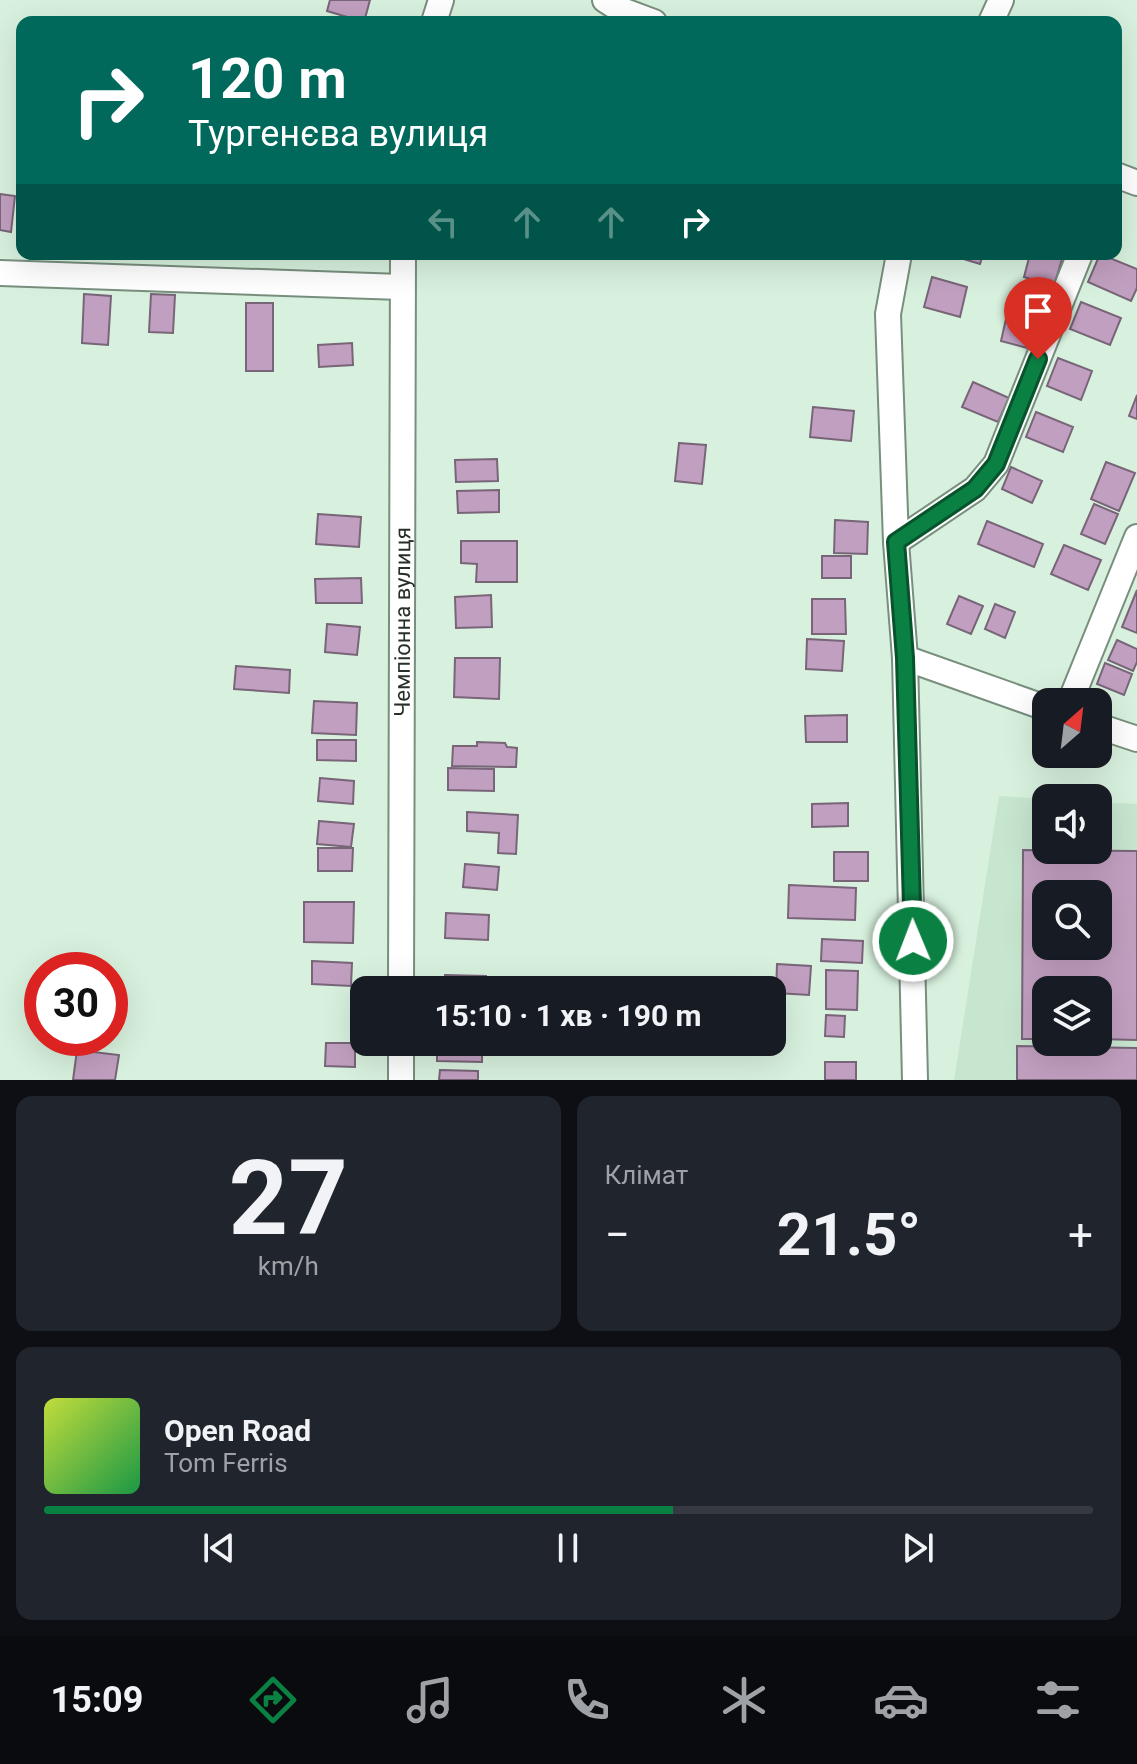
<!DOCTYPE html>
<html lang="uk">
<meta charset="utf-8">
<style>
body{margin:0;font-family:Roboto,sans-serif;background:#20242c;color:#f1f3f6;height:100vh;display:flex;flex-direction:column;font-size:30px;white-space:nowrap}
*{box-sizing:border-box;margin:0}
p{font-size:26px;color:#9ea1a6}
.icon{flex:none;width:44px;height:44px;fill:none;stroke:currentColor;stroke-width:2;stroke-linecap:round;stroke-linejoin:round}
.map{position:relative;height:1080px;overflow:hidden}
.sheet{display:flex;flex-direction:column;gap:16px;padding:16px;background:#0d0f14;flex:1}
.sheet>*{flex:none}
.top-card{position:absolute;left:16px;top:16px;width:1106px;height:244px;border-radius:16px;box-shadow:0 8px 32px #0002;background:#00695c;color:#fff;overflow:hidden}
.needle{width:52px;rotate:28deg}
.fabs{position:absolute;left:1032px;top:688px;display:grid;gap:16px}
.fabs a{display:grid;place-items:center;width:80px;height:80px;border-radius:16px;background:#171b24;box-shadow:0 8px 32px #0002;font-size:40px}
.speed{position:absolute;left:24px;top:952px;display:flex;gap:16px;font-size:40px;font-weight:700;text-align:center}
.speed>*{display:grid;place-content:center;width:104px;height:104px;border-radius:50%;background:#171b24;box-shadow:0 8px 32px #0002;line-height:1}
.speed .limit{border:12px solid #d22;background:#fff;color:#111}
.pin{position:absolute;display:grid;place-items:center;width:68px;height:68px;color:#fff;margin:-82px -34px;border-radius:50% 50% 50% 0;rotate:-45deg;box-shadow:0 0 8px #0007}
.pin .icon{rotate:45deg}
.me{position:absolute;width:88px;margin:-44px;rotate:359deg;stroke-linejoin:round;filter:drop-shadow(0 0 6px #0008)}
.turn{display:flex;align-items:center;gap:28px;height:168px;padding:0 40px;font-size:36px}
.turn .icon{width:104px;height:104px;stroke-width:2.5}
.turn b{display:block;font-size:56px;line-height:68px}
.lanes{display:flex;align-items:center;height:76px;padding:0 40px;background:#0003;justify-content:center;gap:40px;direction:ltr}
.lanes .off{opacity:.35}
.big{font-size:60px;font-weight:700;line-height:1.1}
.sheet .widget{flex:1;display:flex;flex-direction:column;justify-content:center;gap:12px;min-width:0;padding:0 28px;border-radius:16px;background:#20242c}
.sheet .dial{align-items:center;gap:0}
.dial b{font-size:104px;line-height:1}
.song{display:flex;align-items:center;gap:24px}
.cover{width:96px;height:96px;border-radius:12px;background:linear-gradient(135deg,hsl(70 70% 55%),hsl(140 70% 35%))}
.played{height:8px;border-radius:4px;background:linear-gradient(90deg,#0b8043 60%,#363941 60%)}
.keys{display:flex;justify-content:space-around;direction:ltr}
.heat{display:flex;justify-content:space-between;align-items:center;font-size:44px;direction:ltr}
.sheet .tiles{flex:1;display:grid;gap:16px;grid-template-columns:1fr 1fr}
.widget:last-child{grid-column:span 2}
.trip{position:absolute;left:350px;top:976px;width:436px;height:80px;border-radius:16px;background:#171b24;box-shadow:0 8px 32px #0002;font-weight:700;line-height:80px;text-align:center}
.dock{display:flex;height:128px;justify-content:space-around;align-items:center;background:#090b0e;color:#9ea1a6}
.dock .icon{width:56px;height:56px}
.dock .current{color:#0b8043}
.dock b{font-size:36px;color:#f1f3f6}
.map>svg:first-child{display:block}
.built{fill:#c7e6cf;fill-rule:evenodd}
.building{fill:#c19fc0;stroke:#786578;stroke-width:2;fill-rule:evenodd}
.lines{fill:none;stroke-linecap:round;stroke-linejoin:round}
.minor-casing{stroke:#788f7e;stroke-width:28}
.minor{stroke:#fff;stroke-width:24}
.route-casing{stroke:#07532c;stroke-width:20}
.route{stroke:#0b8043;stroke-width:14}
.labels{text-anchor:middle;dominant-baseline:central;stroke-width:6;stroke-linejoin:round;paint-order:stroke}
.street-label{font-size:22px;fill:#263029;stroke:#fff}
</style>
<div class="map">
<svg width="1137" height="1080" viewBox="0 0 1137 1080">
<rect width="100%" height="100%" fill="#d8f1de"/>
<path class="built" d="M999 796 1046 799V850H1098V802L1137 804V1080H954ZM1046 894H1098V946H1046ZM1046 990H1098V1042H1046Z"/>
<path class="building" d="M330 0H370L364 22 327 11Z
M0 194 15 196 11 232 0 230Z
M947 254H983L980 264Z
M1030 254H1044L1062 259 1054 286 1024 277Z
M1100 254 1137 269V288L1131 301 1088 282Z
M932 277 967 287 960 317 924 307Z
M84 294 111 296 108 345 82 343Z
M151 294 175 295 173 333 149 332Z
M1081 302 1121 318 1110 345 1070 329Z
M246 303H273V371H246Z
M1008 310 1039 317 1031 349 1001 341Z
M352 343 353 365 319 367 318 345Z
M1058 358 1092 371 1081 400 1047 386Z
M973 382 1009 398 998 422 962 407Z
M1137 395V419L1129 416Z
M813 407 854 411 851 441 810 437Z
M1036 412 1073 427 1063 452 1026 437Z
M679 443 706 445 702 484 675 481Z
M497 459 498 481 456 482 455 460Z
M1106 462 1135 473 1119 511 1091 499Z
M1011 467 1042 481 1032 503 1002 489Z
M499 490V512L458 513 457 491Z
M1094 504 1118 514 1105 544 1081 534Z
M318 514 361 517 359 547 316 544Z
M835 520 868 522 867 554 834 553Z
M987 521 1043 544 1034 567 978 544Z
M461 541H517V582H476L477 564 461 563Z
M1064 545 1101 560 1088 590 1051 574Z
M822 556H851V578H822Z
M361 578 362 603H316L315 579Z
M1137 590V633L1122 627Z
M491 595 492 627 456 628 455 597Z
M959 596 983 606 971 634 947 624Z
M812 599H845L846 634H812Z
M995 604 1015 612 1005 638 985 629Z
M327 624 360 627 357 655 325 652Z
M807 639 844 641 842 671 806 669Z
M1117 640 1137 649V662L1133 671 1108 660Z
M455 658H500L499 699 454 697Z
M1105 663 1132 674 1124 695 1097 684Z
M236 666 290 670 289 693 234 689Z
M314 701 357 703 356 735 312 733Z
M847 715V742H806L805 716Z
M317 740H356V761L317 760Z
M477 742 505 743 507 747 517 748 516 767 452 766 453 746H477Z
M448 768 494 769V791L448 790Z
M320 778 354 781 353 804 318 801Z
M848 803V826L812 827V804Z
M467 812 518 815 516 854 498 853 499 833 467 831Z
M319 821 354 824 351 847 317 844Z
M318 848H353L352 871H318Z
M1023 850 1137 851V1040L1098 1039V990H1046V1039H1022ZM1046 894H1098V946H1046Z
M834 852H868V881H834Z
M465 864 499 867 497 890 463 887Z
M789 885 856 888 855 920 788 918Z
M304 902H354L353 943 304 942Z
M446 913 489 915 488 940 445 938Z
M822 939 863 941 862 963 821 961Z
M312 961 352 963 351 986 312 984Z
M777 964 811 966 809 995 776 993Z
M826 970 858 971 857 1010 826 1009Z
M445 975 486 976V990H445Z
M826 1015 845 1016 844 1037 825 1036Z
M437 1042H482V1062L437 1061Z
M326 1043H355V1067L325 1066Z
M1017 1046 1137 1048V1080H1017Z
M77 1050 119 1055 115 1080H73Z
M825 1062H856V1080H825Z
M440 1070 478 1071V1080H439Z"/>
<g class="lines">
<g class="minor-casing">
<g id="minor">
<path d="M605 0 619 9 654 22"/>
<path d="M434 22 441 0"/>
<path d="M991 22 1001 0"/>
<path d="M1116 175 1137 183"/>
<path d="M899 254 888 314 896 542 905 658 915 1080"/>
<path d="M0 273 401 287"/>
<path d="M896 542 975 489 996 464 1080 254"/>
<path d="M905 658 1046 708"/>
<path d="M1070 702 1137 537"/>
<path d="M1098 726 1137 739"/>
<path id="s1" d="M401 990 403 254"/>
<path d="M401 1080V1042"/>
</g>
</g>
<use href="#minor" class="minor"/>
</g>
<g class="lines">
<g class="route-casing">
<path id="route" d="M913 941 905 658 896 542 975 489 996 464 1038 359"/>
</g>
<use href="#route" class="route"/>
</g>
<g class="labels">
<g class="street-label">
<text stroke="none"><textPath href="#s1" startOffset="368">Чемпіонна вулиця</textPath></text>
</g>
</g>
</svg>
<div class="fabs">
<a><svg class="needle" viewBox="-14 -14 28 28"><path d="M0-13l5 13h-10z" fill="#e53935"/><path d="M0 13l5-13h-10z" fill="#9ea1a6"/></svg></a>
<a><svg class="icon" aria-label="sound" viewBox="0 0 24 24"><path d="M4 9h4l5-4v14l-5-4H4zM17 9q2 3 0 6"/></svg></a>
<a><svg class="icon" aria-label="search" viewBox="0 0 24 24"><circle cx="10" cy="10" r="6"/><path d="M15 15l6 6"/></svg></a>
<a><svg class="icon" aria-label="layers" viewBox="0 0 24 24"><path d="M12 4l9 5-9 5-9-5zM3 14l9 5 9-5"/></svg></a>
</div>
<div class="speed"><div class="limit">30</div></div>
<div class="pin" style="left:1038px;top:359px;background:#d93025"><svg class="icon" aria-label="arrive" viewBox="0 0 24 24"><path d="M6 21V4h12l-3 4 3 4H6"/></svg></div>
<svg class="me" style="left:913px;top:941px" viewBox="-20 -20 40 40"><circle r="17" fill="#0b8043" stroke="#fff" stroke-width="3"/><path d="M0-11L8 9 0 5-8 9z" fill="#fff"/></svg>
<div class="trip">15:10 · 1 хв · 190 m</div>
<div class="top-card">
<div class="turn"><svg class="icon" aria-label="right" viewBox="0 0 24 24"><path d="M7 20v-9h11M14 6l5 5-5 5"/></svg><div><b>120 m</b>Тургенєва вулиця</div></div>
<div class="lanes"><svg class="icon off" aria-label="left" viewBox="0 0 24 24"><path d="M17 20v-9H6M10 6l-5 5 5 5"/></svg><svg class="icon off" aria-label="ahead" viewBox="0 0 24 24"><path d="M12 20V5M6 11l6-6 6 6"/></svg><svg class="icon off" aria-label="ahead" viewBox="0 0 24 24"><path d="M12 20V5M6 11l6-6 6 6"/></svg><svg class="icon" aria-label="right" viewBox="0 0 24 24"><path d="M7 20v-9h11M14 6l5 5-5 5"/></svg></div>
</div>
</div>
<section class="sheet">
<div class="tiles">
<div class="widget dial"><b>27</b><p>km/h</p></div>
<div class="widget"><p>Клімат</p>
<div class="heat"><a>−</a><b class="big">21.5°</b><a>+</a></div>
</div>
<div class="widget">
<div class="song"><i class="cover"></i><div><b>Open Road</b><p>Tom Ferris</p></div></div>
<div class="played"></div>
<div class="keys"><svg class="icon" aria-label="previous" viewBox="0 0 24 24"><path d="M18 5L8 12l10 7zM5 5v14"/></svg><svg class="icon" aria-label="pause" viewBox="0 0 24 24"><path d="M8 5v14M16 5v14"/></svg><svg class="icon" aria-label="next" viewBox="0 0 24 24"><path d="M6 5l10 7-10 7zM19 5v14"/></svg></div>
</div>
</div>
</section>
<nav class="dock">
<b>15:09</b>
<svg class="icon current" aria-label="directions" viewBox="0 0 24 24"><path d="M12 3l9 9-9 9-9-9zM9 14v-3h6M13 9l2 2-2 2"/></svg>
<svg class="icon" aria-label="music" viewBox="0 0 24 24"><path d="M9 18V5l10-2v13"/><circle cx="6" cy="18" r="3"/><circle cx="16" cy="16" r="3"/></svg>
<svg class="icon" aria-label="phone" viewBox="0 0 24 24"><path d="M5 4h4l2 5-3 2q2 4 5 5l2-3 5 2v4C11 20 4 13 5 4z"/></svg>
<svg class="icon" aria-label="climate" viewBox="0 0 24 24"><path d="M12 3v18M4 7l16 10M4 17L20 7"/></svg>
<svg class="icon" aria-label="car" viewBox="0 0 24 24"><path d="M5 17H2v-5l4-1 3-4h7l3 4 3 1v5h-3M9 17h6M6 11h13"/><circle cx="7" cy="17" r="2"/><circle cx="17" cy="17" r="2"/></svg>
<svg class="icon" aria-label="filters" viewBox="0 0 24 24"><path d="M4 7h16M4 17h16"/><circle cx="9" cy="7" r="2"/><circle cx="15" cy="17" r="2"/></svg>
</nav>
